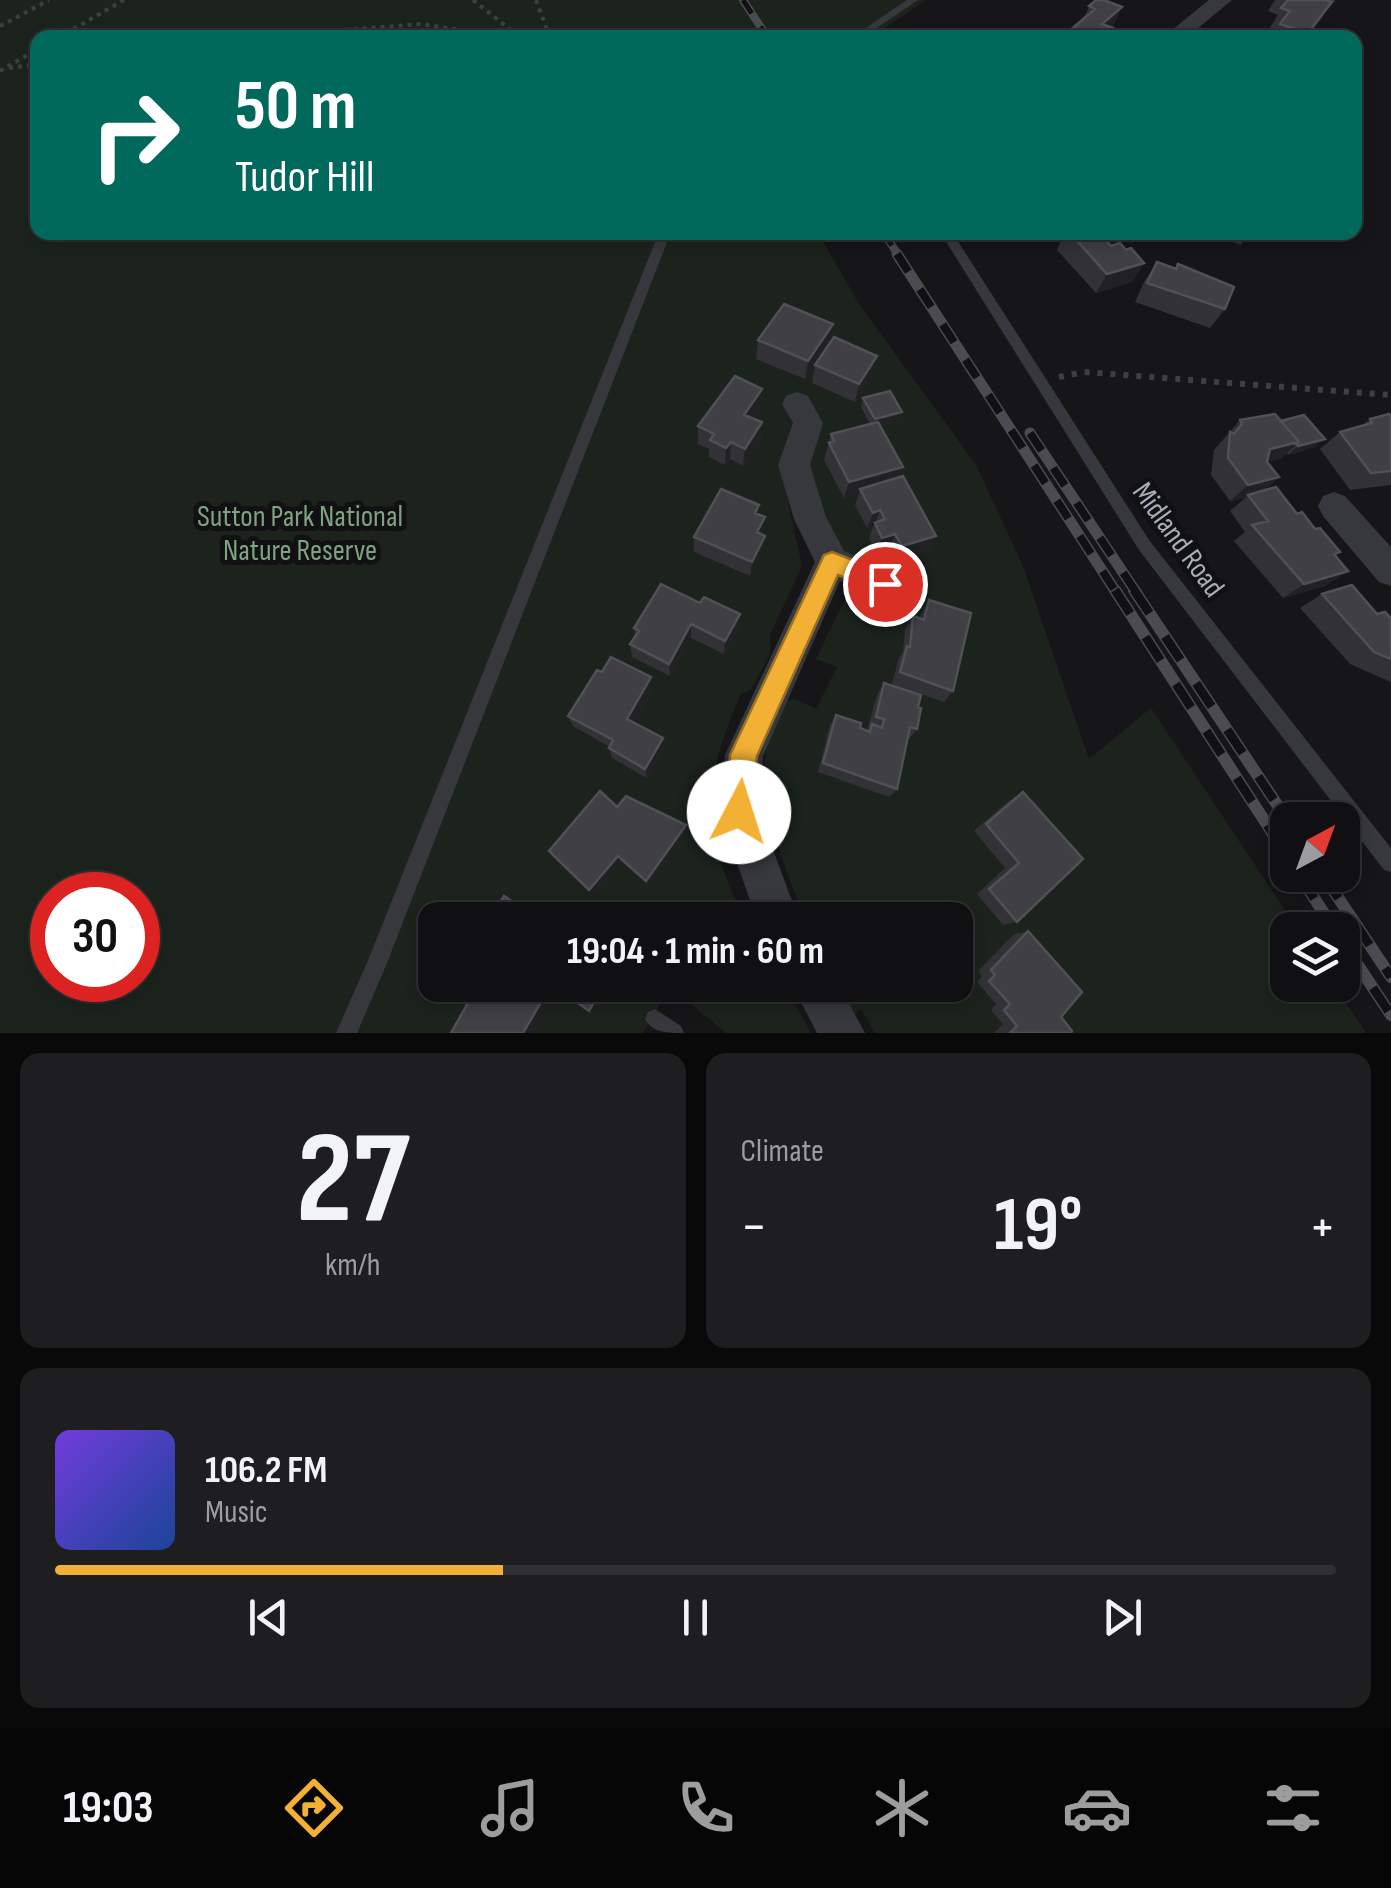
<!DOCTYPE html>
<meta charset="utf-8">
<style>
body{margin:0;font-family:"Sofia Sans Condensed",sans-serif;background:#1e1e20;color:#f1f3f6;height:100vh;display:flex;flex-direction:column;font-size:38px;white-space:nowrap}
*{box-sizing:border-box;margin:0}
p{font-size:32px;color:#9c9d9f}
.icon{flex:none;width:55px;height:55px;fill:none;stroke:currentColor;stroke-width:2;stroke-linecap:round;stroke-linejoin:round}
.map{position:relative;height:1033px;overflow:hidden}
.drawer{display:flex;flex-direction:column;gap:20px;padding:20px;background:#09090a;flex:1}
.drawer>*{flex:none}
.guide{position:absolute;left:30px;top:30px;width:1332px;height:210px;border-radius:20px;box-shadow:0 5px 15px #0003,0 0 0 2px #303032;background:#00695c;color:#fff;overflow:hidden}
.needle{width:65px;rotate:41deg}
.fabs{position:absolute;left:1270px;top:802px;display:grid;gap:20px}
.fabs a{display:grid;place-items:center;width:90px;height:90px;border-radius:20px;background:#101012;box-shadow:0 5px 15px #0003,0 0 0 2px #303032;font-size:50px}
.speed{position:absolute;left:30px;top:872px;display:flex;gap:20px;font-size:50px;font-weight:700;text-align:center}
.speed>*{display:grid;place-content:center;width:130px;height:130px;border-radius:50%;background:#101012;box-shadow:0 5px 15px #0003,0 0 0 2px #303032;line-height:1}
.speed .limit{border:15px solid #d22;background:#fff;color:#111}
.pin{position:absolute;display:grid;place-items:center;width:85px;height:85px;color:#fff;margin:-42px;border:5px solid #fff;border-radius:50%;box-shadow:0 2px 10px #0007}
.me{position:absolute;width:110px;margin:-55px;rotate:5deg;stroke-linejoin:round;filter:drop-shadow(0 0 8px #0008)}
.turn{display:flex;align-items:center;gap:35px;height:210px;padding:0 40px;font-size:45px}
.turn .icon{width:130px;height:130px;stroke-width:2.5}
.turn b{display:block;font-size:70px;line-height:85px}
.big{font-size:75px;font-weight:700;line-height:1.1}
.drawer .widget{flex:1;display:flex;flex-direction:column;justify-content:center;gap:15px;min-width:0;padding:0 35px;border-radius:20px;background:#1e1e20}
.drawer .dial{align-items:center;gap:0}
.dial b{font-size:130px;line-height:1}
.song{display:flex;align-items:center;gap:30px}
.cover{width:120px;height:120px;border-radius:15px;background:linear-gradient(135deg,hsl(260 70% 55%),hsl(220 70% 35%))}
.played{height:10px;border-radius:5px;background:linear-gradient(90deg,#f2b134 35%,#303032 35%)}
.keys{display:flex;justify-content:space-around;direction:ltr}
.heat{display:flex;justify-content:space-between;align-items:center;font-size:55px;direction:ltr}
.drawer .tiles{flex:1;display:grid;gap:20px;grid-template-columns:1fr 1fr}
.widget:last-child{grid-column:span 2}
.trip{position:absolute;left:418px;top:902px;width:555px;height:100px;border-radius:20px;background:#101012;box-shadow:0 5px 15px #0003,0 0 0 2px #303032;font-weight:700;line-height:100px;text-align:center}
.tab-bar{display:flex;height:160px;justify-content:space-around;align-items:center;background:#060607;color:#9c9d9f}
.tab-bar .icon{width:70px;height:70px}
.tab-bar .active{color:#f2b134}
.tab-bar b{font-size:45px;color:#f1f3f6}
.map>svg:first-child{display:block}
.green{fill:#1c231d;fill-rule:evenodd}
.lines{fill:none;stroke-linecap:round;stroke-linejoin:round}
.path-far1{stroke:#3d3f44;stroke-width:4;stroke-dasharray:4 5;stroke-linecap:butt}
.path{stroke:#3d3f44;stroke-width:6;stroke-dasharray:5 8;stroke-linecap:butt}
.lane{fill:#37383d;fill-rule:evenodd}
.street{fill:#37383d;fill-rule:evenodd}
.rail-far2-casing{stroke:#4a4c52;stroke-width:8}
.rail-far1-casing{stroke:#4a4c52;stroke-width:11}
.rail-casing{stroke:#4a4c52;stroke-width:12}
.rail-far2{stroke:#111113;stroke-width:5;stroke-dasharray:16;stroke-linecap:butt}
.rail-far1{stroke:#111113;stroke-width:8;stroke-dasharray:21;stroke-linecap:butt}
.rail{stroke:#111113;stroke-width:9;stroke-dasharray:28;stroke-linecap:butt}
.wall{fill:#323236}
.shaded-wall{fill:#212124}
.building{fill:#3f3f44;stroke:#4f5156;stroke-width:2.5}
.route{fill:#f2b134;stroke:#9d7322;stroke-width:2.5}
.labels{text-anchor:middle;dominant-baseline:central;stroke-width:10;stroke-linejoin:round;paint-order:stroke}
.park-label{font-size:30px;fill:#7fa381;stroke:#111113}
.street-label{font-size:30px;fill:#a8adb8;stroke:#111113}
</style>
<div class="map">
<svg width="1391" height="1033" viewBox="0 0 1391 1033">
<rect width="100%" height="100%" fill="#161618"/>
<path class="green" d="M0 0H926L870 38H38V232L818 233 859 304 976 465 1023 566 1089 759 1151 708 1298 930H1288V985H1334L1366 1033H875L861 1009 852 1016 835 985H955V920H805C779 846 739 775 785 700L795 699 816 709 837 667 816 659 848 593 892 608 902 586 897 575C881 568 859 563 846 553 821 535 805 449 797 418L786 493 802 566 770 635V654L751 690 741 694C702 781 699 836 747 920H435V985H784L811 1033H726L670 987 643 1033H0ZM52 895H138V980H52Z"/>
<g class="lines">
<path class="path-far1" d="M473 0 521 38
M536 0 550 38
M0 26 49 0
M58 38 124 0
M237 38 422 24 509 38
M9 68 38 64
M0 71 38 49"/>
<path class="path" d="M1059 377 1084 372 1391 395"/>
<path class="lane" d="M907 0H918L862 38H851Z
M659 232H671L387 963 357 1033H336L369 958Z
M940 232H952L1149 540 1391 848V872L1384 870 1139 550Z
M655 1009 681 1026 684 1033C668 1033 652 1033 645 1019L648 1012Z"/>
<path class="street" d="M1209 0H1232L1186 38H1162Z
M797 392 808 396 823 423 810 465 826 517 844 551 897 573 902 584 897 595 885 599 840 581 763 756 759 812 799 920H757L719 812 725 755 815 562 794 519 778 465 793 423 782 404 786 396Z
M1334 492 1345 496 1391 547V586L1379 582 1323 516 1318 506 1323 496Z
M792 985H839L865 1033H817Z"/>
<g class="rail-far2-casing">
<path id="rail-far2" d="M743 0 768 38
M883 232 899 256"/>
</g>
<g class="rail-far1-casing">
<path id="rail-far1" d="M897 254 1116 592
M1030 433 1136 592"/>
</g>
<g class="rail-casing">
<path id="rail" d="M1115 590 1288 857
M1134 590 1288 821
M1299 875 1335 930
M1323 875 1391 977
M1342 941 1391 1015"/>
</g>
<use href="#rail-far2" class="rail-far2"/>
<use href="#rail-far1" class="rail-far1"/>
<use href="#rail" class="rail"/>
</g>
<path class="wall" d="M1096 0 1112 28 1115 29 1111 38H1061L1084 19 1089 6Z
M1275 0H1335L1334 3 1332 2 1307 38H1272L1276 31 1269 29 1278 15 1268 11Z
M1051 232H1099L1111 246 1126 250 1144 263 1132 282 1096 293 1057 250 1062 238 1057 239Z
M1215 232H1249L1241 245 1214 235Z
M1157 262 1175 268 1178 264 1225 309 1210 328 1135 302 1144 282Z
M758 340 829 343 805 379 756 359Z
M815 365 872 374 855 402 812 383Z
M863 398 899 421 880 426 899 478 936 536 928 551 895 561 889 550 876 554 869 538 873 527 867 528 855 505 859 494 844 498 824 460 831 434 870 424 861 407Z
M760 407 752 418 762 422 760 440 743 466 730 459 725 465 709 457V449L698 444V426Z
M1391 417V485L1350 490 1320 449 1340 432 1361 426 1370 419Z
M1240 420 1281 421 1315 447 1288 455 1287 453 1280 459 1267 462 1279 477 1264 490 1315 529 1340 552 1335 556 1348 571 1325 586 1283 598 1234 541 1245 532 1230 511 1245 498 1230 501 1211 475 1214 450Z
M765 517 762 534 763 551 750 576 694 552V537Z
M1322 594 1391 618V682L1350 664 1300 608Z
M929 600 953 691 944 702 892 684 899 658 903 651 905 630 913 616 919 618Z
M700 603 740 614 738 628 724 654 691 638 670 676 632 657 630 644 635 637 634 628Z
M884 683 918 707 917 729 909 739H907L897 789 889 797 818 772 830 725 836 715 860 728 867 731 877 695Z
M653 689 634 722 663 738 664 748 647 778 612 758 609 748 610 747 573 726 568 716Z
M1023 792 1017 922 1003 925 977 894 1005 868 974 831 1010 800Z
M617 807 686 825 687 832 648 885 621 861 593 894Z
M1028 931 1061 1017 1071 1033H994L1003 1024 991 1010 996 1004 977 982 982 976 978 971 1014 934Z"/>
<path class="shaded-wall" d="M1332 2 1319 22 1307 38H1305Z
M1122 7 1113 27 1101 38 1102 24Z
M1144 263 1132 282 1096 293 1107 274Z
M833 324 829 343 805 379 808 361Z
M877 356 872 374 855 402 859 384Z
M762 389 760 407 743 432 744 415Z
M902 412 899 421 872 428 875 419Z
M762 422 760 440 743 466 745 449Z
M1325 439 1315 447 1288 455 1298 446Z
M731 442 730 459 725 465 726 448Z
M1299 442 1280 459 1252 466 1270 449Z
M903 467 897 484 860 489 859 494 844 498 849 482Z
M1279 477 1261 494 1248 495 1245 498 1230 501 1248 485Z
M880 510 875 524V523L873 527 867 528 873 513Z
M765 517 763 533 755 547 757 532Z
M895 534 889 550 876 554 882 538Z
M765 536 763 551 750 576 752 562Z
M936 536 928 551 895 561 902 546Z
M1348 571 1325 586 1283 598 1304 584Z
M740 614 738 628 724 654 725 641Z
M691 624V638L670 676 669 664Z
M651 677 653 689 630 729 627 719Z
M663 738 664 748 647 778 645 769Z
M686 825 687 832 648 885 646 881Z
M618 856 621 861 593 894 589 890Z
M551 985H561L533 1033H523Z
M603 985H609L596 1010 589 1011Z"/>
<path class="building" d="M1096 0H1104L1122 7 1102 24 1115 29 1105 38H1061L1095 9 1089 6Z
M1288 0H1326L1332 2 1308 33 1280 24 1290 11 1281 8Z
M1069 232H1099L1111 246 1120 243 1126 250 1131 248 1144 263 1107 274Z
M1157 262 1176 269 1178 264 1234 287 1225 309 1147 283Z
M784 304 833 324 808 361 758 340Z
M834 337 877 356 859 384 815 365Z
M735 376 762 389 744 415 762 422 745 449 731 442 726 448 710 440 714 434 698 426Z
M890 391 902 412 875 419 863 398Z
M1275 414 1299 442 1270 449 1267 462 1279 477 1248 485 1228 458 1230 432 1234 434 1242 424 1240 420Z
M1389 414 1391 417V471L1371 473 1340 432 1372 423 1370 419Z
M1304 415 1325 439 1298 446 1296 444 1299 442 1281 421Z
M878 422 903 467 849 482 829 443 834 441 831 434Z
M903 476 936 536 902 546 895 534 882 538 875 523 885 519 880 510 873 513 860 489Z
M1276 487 1297 514 1302 512 1315 529 1320 528 1340 552 1334 554 1348 571 1304 584 1252 525 1268 521 1248 495Z
M721 489 759 505 755 513 765 517 757 532 765 536 752 562 694 537Z
M661 584 700 603 704 597 740 614 725 641 691 624 669 664 630 644 639 631 634 628Z
M1352 585 1377 614 1385 612 1391 618V659L1374 652 1322 594Z
M929 600 971 613 953 691 900 672 907 646 910 647 913 616 924 620Z
M611 657 651 677 627 719 663 738 645 769 609 748 613 740 568 716 597 670 602 672Z
M884 683 921 695 918 707 921 708 917 729 910 727 897 789 823 763 836 715 861 723 860 728 870 732 872 724 882 728 884 719 876 717Z
M600 791 617 807 626 796 686 825 646 881 618 856 589 890 549 851Z
M1023 792 1083 859 1017 922 989 889 1019 863 986 824Z
M504 896 539 920H489Z
M1028 931 1082 992 1061 1017 1072 1031 1071 1033H1010L1017 1026 1004 1010 1010 1004 989 981 995 975 991 970Z
M478 985H551L523 1033H451Z
M553 985H603L589 1011Z"/>
<path class="route" d="M832 552 894 576 897 584 894 591 885 595 838 575 757 756 749 822 739 826 729 822 725 812 730 755 824 555Z"/>
<g class="labels">
<g class="park-label">
<text x="300" y="517">Sutton Park National<tspan x="300" dy="34">Nature Reserve</tspan></text>
</g>
<g class="street-label">
<text transform="translate(1178 540) rotate(54)">Midland Road</text>
</g>
</g>
</svg>
<div class="fabs">
<a><svg class="needle" viewBox="-14 -14 28 28"><path d="M0-13l5 13h-10z" fill="#e53935"/><path d="M0 13l5-13h-10z" fill="#9c9d9f"/></svg></a>
<a><svg class="icon" aria-label="layers" viewBox="0 0 24 24"><path d="M12 4l9 5-9 5-9-5zM3 14l9 5 9-5"/></svg></a>
</div>
<div class="speed"><div class="limit">30</div></div>
<div class="pin" style="left:885px;top:584px;background:#d93025"><svg class="icon" aria-label="arrive" viewBox="0 0 24 24"><path d="M6 21V4h12l-3 4 3 4H6"/></svg></div>
<svg class="me" style="left:739px;top:812px" viewBox="-20 -20 40 40"><circle r="19" fill="#fff"/><path d="M0-13L10 11 0 6-10 11z" fill="#f2b134"/></svg>
<div class="trip">19:04 · 1 min · 60 m</div>
<div class="guide">
<div class="turn"><svg class="icon" aria-label="right" viewBox="0 0 24 24"><path d="M7 20v-9h11M14 6l5 5-5 5"/></svg><div><b>50 m</b>Tudor Hill</div></div>
</div>
</div>
<section class="drawer">
<div class="tiles">
<div class="widget dial"><b>27</b><p>km/h</p></div>
<div class="widget"><p>Climate</p>
<div class="heat"><a>−</a><b class="big">19°</b><a>+</a></div>
</div>
<div class="widget">
<div class="song"><i class="cover"></i><div><b>106.2 FM</b><p>Music</p></div></div>
<div class="played"></div>
<div class="keys"><svg class="icon" aria-label="previous" viewBox="0 0 24 24"><path d="M18 5L8 12l10 7zM5 5v14"/></svg><svg class="icon" aria-label="pause" viewBox="0 0 24 24"><path d="M8 5v14M16 5v14"/></svg><svg class="icon" aria-label="next" viewBox="0 0 24 24"><path d="M6 5l10 7-10 7zM19 5v14"/></svg></div>
</div>
</div>
</section>
<nav class="tab-bar">
<b>19:03</b>
<svg class="icon active" aria-label="directions" viewBox="0 0 24 24"><path d="M12 3l9 9-9 9-9-9zM9 14v-3h6M13 9l2 2-2 2"/></svg>
<svg class="icon" aria-label="music" viewBox="0 0 24 24"><path d="M9 18V5l10-2v13"/><circle cx="6" cy="18" r="3"/><circle cx="16" cy="16" r="3"/></svg>
<svg class="icon" aria-label="phone" viewBox="0 0 24 24"><path d="M5 4h4l2 5-3 2q2 4 5 5l2-3 5 2v4C11 20 4 13 5 4z"/></svg>
<svg class="icon" aria-label="climate" viewBox="0 0 24 24"><path d="M12 3v18M4 7l16 10M4 17L20 7"/></svg>
<svg class="icon" aria-label="car" viewBox="0 0 24 24"><path d="M5 17H2v-5l4-1 3-4h7l3 4 3 1v5h-3M9 17h6M6 11h13"/><circle cx="7" cy="17" r="2"/><circle cx="17" cy="17" r="2"/></svg>
<svg class="icon" aria-label="filters" viewBox="0 0 24 24"><path d="M4 7h16M4 17h16"/><circle cx="9" cy="7" r="2"/><circle cx="15" cy="17" r="2"/></svg>
</nav>
